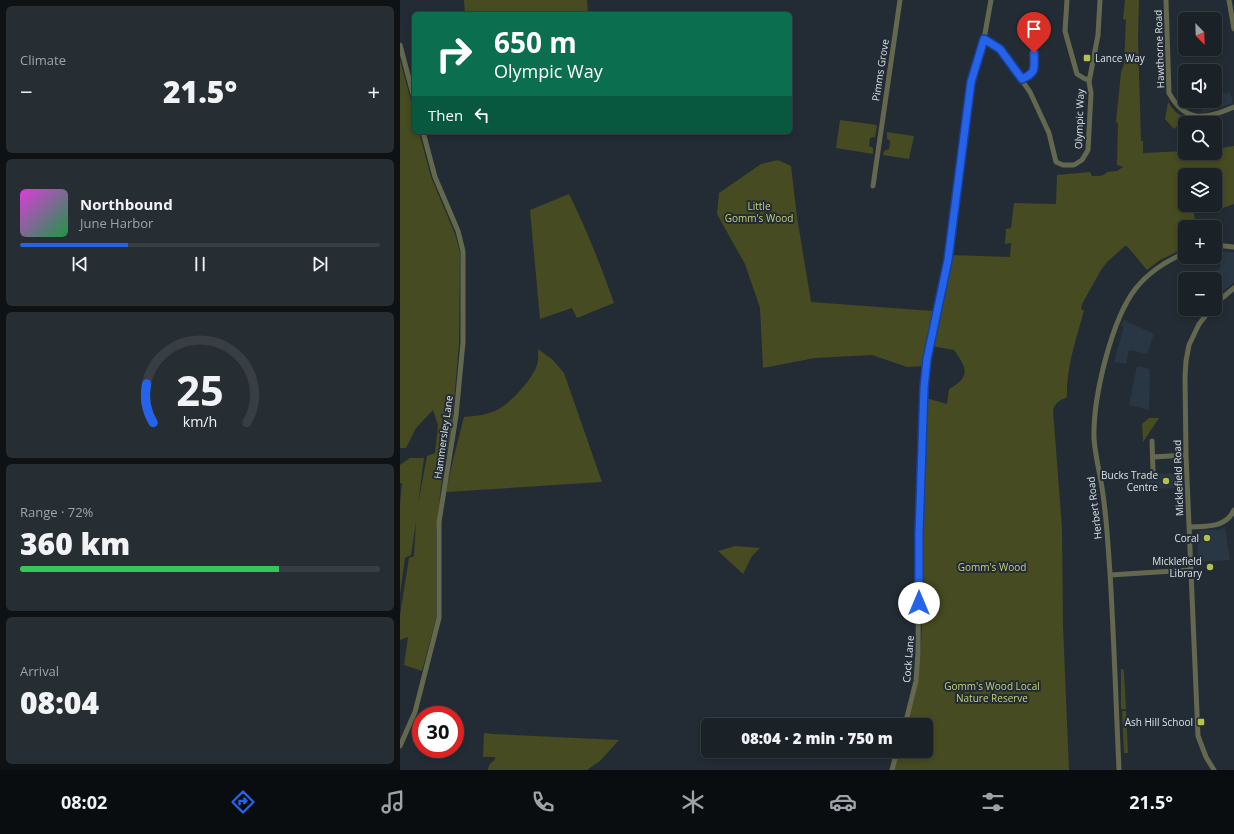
<!DOCTYPE html>
<meta charset="utf-8">
<style>
body{margin:0;font-family:"Open Sans",sans-serif;background:#272e33;color:#f1f3f6;height:100vh;display:flex;flex-direction:column;font-size:15px;white-space:nowrap}
*{box-sizing:border-box;margin:0}
p{font-size:13px;color:#9fa3a7}
.icon{flex:none;width:22px;height:22px;fill:none;stroke:currentColor;stroke-width:2;stroke-linecap:round;stroke-linejoin:round}
.map{position:relative;flex:1;overflow:hidden}
.details{display:flex;flex-direction:column;gap:6px;padding:6px;background:#0e1215;width:400px}
.details>*{flex:none}
.banner{position:absolute;left:12px;top:12px;width:380px;height:122px;border-radius:6px;box-shadow:0 2px 6px #0003,0 0 0 1px #383e44;background:#0b6e4f;color:#fff;overflow:hidden}
.needle{width:26px;rotate:157deg}
.buttons{position:absolute;left:778px;top:12px;display:grid;gap:8px}
.buttons a{display:grid;place-items:center;width:44px;height:44px;border-radius:6px;background:#1a2127;box-shadow:0 2px 6px #0003,0 0 0 1px #383e44;font-size:20px}
.speed{position:absolute;left:12px;top:706px;display:flex;gap:8px;font-size:20px;font-weight:700;text-align:center}
.speed>*{display:grid;place-content:center;width:52px;height:52px;border-radius:50%;background:#1a2127;box-shadow:0 2px 6px #0003,0 0 0 1px #383e44;line-height:1}
.speed .limit{border:6px solid #d22;background:#fff;color:#111}
.pin{position:absolute;display:grid;place-items:center;width:34px;height:34px;color:#fff;margin:-41px -17px;border-radius:50% 50% 50% 0;rotate:-45deg;box-shadow:0 0 4px #0007}
.pin .icon{rotate:45deg}
.me{position:absolute;width:44px;margin:-22px;rotate:0deg;stroke-linejoin:round;filter:drop-shadow(0 0 3px #0008)}
.turn{display:flex;align-items:center;gap:14px;height:84px;padding:0 16px;font-size:18px}
.turn .icon{width:52px;height:52px;stroke-width:2.5}
.turn b{display:block;font-size:28px;line-height:34px}
.then{display:flex;align-items:center;height:38px;padding:0 16px;background:#0003;gap:8px;font-size:15px}
.big{font-size:30px;font-weight:800;line-height:1.1}
.details .card{flex:1;display:flex;flex-direction:column;justify-content:center;gap:6px;min-width:0;padding:0 14px;border-radius:6px;background:#272e33}
.details .dial{align-items:center;gap:0}
.dial svg{height:104px;overflow:visible;fill:none;stroke:#383e44;stroke-width:7;stroke-linecap:round;text-anchor:middle}
.dial text{fill:#f1f3f6;stroke:none}
.song{display:flex;align-items:center;gap:12px}
.cover{width:48px;height:48px;border-radius:6px;background:linear-gradient(135deg,hsl(300 70% 55%),hsl(140 70% 35%))}
.played{height:4px;border-radius:2px;background:linear-gradient(90deg,#2563eb 30%,#383e44 30%)}
.keys{display:flex;justify-content:space-around;direction:ltr}
.heat{display:flex;justify-content:space-between;align-items:center;font-size:22px;direction:ltr}
.charge{height:6px;border-radius:3px;background:linear-gradient(90deg,#34c759 72%,#383e44 0)}
.trip{position:absolute;left:301px;top:718px;width:232px;height:40px;border-radius:6px;background:#1a2127;box-shadow:0 2px 6px #0003,0 0 0 1px #383e44;font-weight:800;line-height:40px;text-align:center}
.dock{display:flex;height:64px;justify-content:space-around;align-items:center;background:#0a0d10;color:#9fa3a7}
.dock .icon{width:28px;height:28px}
.dock .on{color:#2563eb}
.dock b{font-size:18px;color:#f1f3f6}
main{display:flex;flex:1;min-height:0}
.map>svg:first-child{display:block}
.built{fill:#293643}
.green{fill:#464b21;fill-rule:evenodd}
.lines{fill:none;stroke-linecap:round;stroke-linejoin:round}
.street{stroke:#64684f;stroke-width:5}
.route-casing{stroke:#184099;stroke-width:10}
.route{stroke:#2563eb;stroke-width:7}
.poi-dot{fill:#b5c249;stroke:#232c34;stroke-width:1.5}
.labels{text-anchor:middle;dominant-baseline:central;stroke-width:4;stroke-linejoin:round;paint-order:stroke}
.street-label{font-size:10px;fill:#dbe1e7;stroke:#232c34}
.poi-label{font-size:10px;fill:#dbe1e7;stroke:#232c34;text-anchor:end}
.park-label{font-size:10px;fill:#c5d077;stroke:#232c34}
</style>
<main>
<section class="details">
<div class="card"><p>Climate</p>
<div class="heat"><a>−</a><b class="big">21.5°</b><a>+</a></div>
</div>
<div class="card">
<div class="song"><i class="cover"></i><div><b>Northbound</b><p>June Harbor</p></div></div>
<div class="played"></div>
<div class="keys"><svg class="icon" aria-label="previous" viewBox="0 0 24 24"><path d="M18 5L8 12l10 7zM5 5v14"/></svg><svg class="icon" aria-label="pause" viewBox="0 0 24 24"><path d="M8 5v14M16 5v14"/></svg><svg class="icon" aria-label="next" viewBox="0 0 24 24"><path d="M6 5l10 7-10 7zM19 5v14"/></svg></div>
</div>
<div class="card dial"><svg viewBox="0 0 100 80">
<path d="M14 69A42 42 0 1 1 86 69"/>
<path d="M14 69A42 42 0 0 1 9 39" stroke="#2563eb"/>
<text x="50" y="56" font-size="32" font-weight="700">25</text>
<text x="50" y="72" font-size="11">km/h</text>
</svg></div>
<div class="card"><p>Range · 72%</p><b class="big">360 km</b><div class="charge"></div></div>
<div class="card"><p>Arrival</p><b class="big">08:04</b></div>
</section>
<div class="map">
<svg width="834" height="770" viewBox="0 0 834 770">
<rect width="100%" height="100%" fill="#232c34"/>
<path class="built" d="M830 92 833 103 807 112 802 113 799 101H815V96Z
M820 251 834 252V282L817 296 815 294V279H800L798 277 820 269Z
M725 318 726 321 754 334 747 354 729 350 726 364 714 362 724 326H721Z
M737 366 750 369 749 374H750L749 410 729 405Z
M781 473V488L746 489 745 474Z
M825 527 830 560 798 562 797 532 802 530H819Z"/>
<path class="green" d="M64 0H187L188 14H65Z
M725 0H739L738 38 741 141H743V153L785 151V153H815V149L834 146V204L817 210H794L795 227H785V248L760 260 747 270 727 246H725L707 262 701 270 682 304 681 309 684 311C676 339 666 369 667 397 660 400 655 403 653 410L662 528 663 626 669 770H494L498 751H526V725H507L518 679 521 644 522 623 523 615 521 607 522 501 524 491 522 483 523 462 525 451 524 443 526 398 547 404 549 389C571 377 567 368 554 350L531 346 551 255 610 257 611 243 605 244 606 229 611 228 614 203 656 204 657 175 690 172 692 176C697 176 703 177 707 172L717 171 723 167 717 165 718 123 716 122 721 72 724 64 726 20 723 19ZM785 175H815V205H785Z
M0 60 14 112V132H19L31 177 55 234 60 252 59 344 52 425 41 487 36 531V619L22 671 4 665 8 637 0 640V615L9 558 14 556 16 522 11 555 5 558 0 594V504L2 483H0V465L10 458H24L18 504 27 456 35 453 38 425 33 410 16 428 6 448H0Z
M768 102C773 110 778 115 786 118L774 129 765 119Z
M440 120 477 125 475 137 470 138 469 146 473 148V154L436 148Z
M487 132 514 136 509 159 483 155 484 151 489 149 490 141 487 139Z
M378 160 391 166 397 217 411 302 533 311 523 366 507 367 472 355 415 358 363 368 360 308 345 264 317 214 319 193 361 164Z
M169 194C187 230 201 266 214 303L177 318 172 308 140 319 130 210Z
M138 349 153 360 164 373 202 482 46 492 53 460 64 417C75 416 85 415 95 411 109 405 132 380 137 365 139 360 138 354 138 349Z
M749 418H759L743 442 742 424Z
M335 546 360 548 352 556 343 574 318 551Z
M721 669H723L724 673 726 709H721Z
M722 711H726L728 753H724Z
M84 733 93 734 219 740 200 761 187 770H88C89 764 90 763 95 760V757H83Z"/>
<g class="lines">
<path class="street" d="M667 0 665 31 677 74 685 79H689
M766 0 769 93C786 124 806 119 834 107
M829 0 834 29
M584 39 600 49 630 92 649 133 656 162 663 165H674L682 160 688 150 691 93 689 82 698 35 700 0
M0 45 14 98
M621 79C637 72 633 69 634 53
M473 186 500 0
M815 245 834 247
M815 304 834 288
M811 309 799 324 789 345 786 361 785 377 786 455 798 736 806 757 814 770
M752 441 753 472
M753 457 786 455
M789 527C806 526 826 528 834 510
M710 575 790 570
M505 725 516 681 518 652 519 534 524 388 527 359 548 260 571 82 584 39 591 0
M0 746 15 712 39 618V522L56 416 63 342V251L58 231 35 177 23 132
M492 770 497 751
M719 770C716 704 714 639 710 573 708 547 707 521 703 495 701 476 695 457 694 438 693 398 711 320 736 288 749 272 766 261 785 253"/>
</g>
<g class="lines">
<g class="route-casing">
<path id="route" d="M519 603V534L524 388 527 359 548 260 571 82 584 39 600 49 622 79C637 72 634 69 634 53"/>
</g>
<use href="#route" class="route"/>
</g>
<g class="poi-dot">
<rect x="683" y="54" width="8" height="8" rx="2"/>
<circle cx="766" cy="481" r="4"/>
<circle cx="807" cy="538" r="4"/>
<circle cx="810" cy="567" r="4"/>
<rect x="797" y="718" width="8" height="8" rx="2"/>
</g>
<g class="labels">
<g class="street-label">
<text transform="translate(759 49) rotate(-92)">Hawthorne Road</text>
<text transform="translate(480 70) rotate(-81)">Pimms Grove</text>
<text transform="translate(679 119) rotate(-88)">Olympic Way</text>
<text transform="translate(43 437) rotate(-82)">Hammersley Lane</text>
<text transform="translate(778 478) rotate(-92)">Micklefield Road</text>
<text transform="translate(694 508) rotate(-97)">Herbert Road</text>
<text transform="translate(508 659) rotate(-85)">Cock Lane</text>
</g>
<g class="poi-label">
<text x="695" y="58" text-anchor="start">Lance Way</text>
<text x="758" y="475">Bucks Trade<tspan x="758" dy="12">Centre</tspan></text>
<text x="799" y="538">Coral</text>
<text x="802" y="561">Micklefield<tspan x="802" dy="12">Library</tspan></text>
<text x="793" y="722">Ash Hill School</text>
</g>
<g class="park-label">
<text x="359" y="206">Little<tspan x="359" dy="12">Gomm's Wood</tspan></text>
<text x="592" y="567">Gomm's Wood</text>
<text x="592" y="686">Gomm's Wood Local<tspan x="592" dy="12">Nature Reserve</tspan></text>
</g>
</g>
</svg>
<div class="buttons">
<a><svg class="needle" viewBox="-14 -14 28 28"><path d="M0-13l5 13h-10z" fill="#e53935"/><path d="M0 13l5-13h-10z" fill="#9fa3a7"/></svg></a>
<a><svg class="icon" aria-label="sound" viewBox="0 0 24 24"><path d="M4 9h4l5-4v14l-5-4H4zM17 9q2 3 0 6"/></svg></a>
<a><svg class="icon" aria-label="search" viewBox="0 0 24 24"><circle cx="10" cy="10" r="6"/><path d="M15 15l6 6"/></svg></a>
<a><svg class="icon" aria-label="layers" viewBox="0 0 24 24"><path d="M12 4l9 5-9 5-9-5zM3 14l9 5 9-5"/></svg></a>
<a>+</a>
<a>−</a>
</div>
<div class="speed"><div class="limit">30</div></div>
<div class="pin" style="left:634px;top:53px;background:#d93025"><svg class="icon" aria-label="arrive" viewBox="0 0 24 24"><path d="M6 21V4h12l-3 4 3 4H6"/></svg></div>
<svg class="me" style="left:519px;top:603px" viewBox="-20 -20 40 40"><circle r="19" fill="#fff"/><path d="M0-13L10 11 0 6-10 11z" fill="#2563eb"/></svg>
<div class="trip">08:04 · 2 min · 750 m</div>
<div class="banner">
<div class="turn"><svg class="icon" aria-label="right" viewBox="0 0 24 24"><path d="M7 20v-9h11M14 6l5 5-5 5"/></svg><div><b>650 m</b>Olympic Way</div></div>
<div class="then">Then<svg class="icon" aria-label="left" viewBox="0 0 24 24"><path d="M17 20v-9H6M10 6l-5 5 5 5"/></svg></div>
</div>
</div>
</main>
<nav class="dock">
<b>08:02</b>
<svg class="icon on" aria-label="directions" viewBox="0 0 24 24"><path d="M12 3l9 9-9 9-9-9zM9 14v-3h6M13 9l2 2-2 2"/></svg>
<svg class="icon" aria-label="music" viewBox="0 0 24 24"><path d="M9 18V5l10-2v13"/><circle cx="6" cy="18" r="3"/><circle cx="16" cy="16" r="3"/></svg>
<svg class="icon" aria-label="phone" viewBox="0 0 24 24"><path d="M5 4h4l2 5-3 2q2 4 5 5l2-3 5 2v4C11 20 4 13 5 4z"/></svg>
<svg class="icon" aria-label="climate" viewBox="0 0 24 24"><path d="M12 3v18M4 7l16 10M4 17L20 7"/></svg>
<svg class="icon" aria-label="car" viewBox="0 0 24 24"><path d="M5 17H2v-5l4-1 3-4h7l3 4 3 1v5h-3M9 17h6M6 11h13"/><circle cx="7" cy="17" r="2"/><circle cx="17" cy="17" r="2"/></svg>
<svg class="icon" aria-label="filters" viewBox="0 0 24 24"><path d="M4 7h16M4 17h16"/><circle cx="9" cy="7" r="2"/><circle cx="15" cy="17" r="2"/></svg>
<b>21.5°</b>
</nav>
